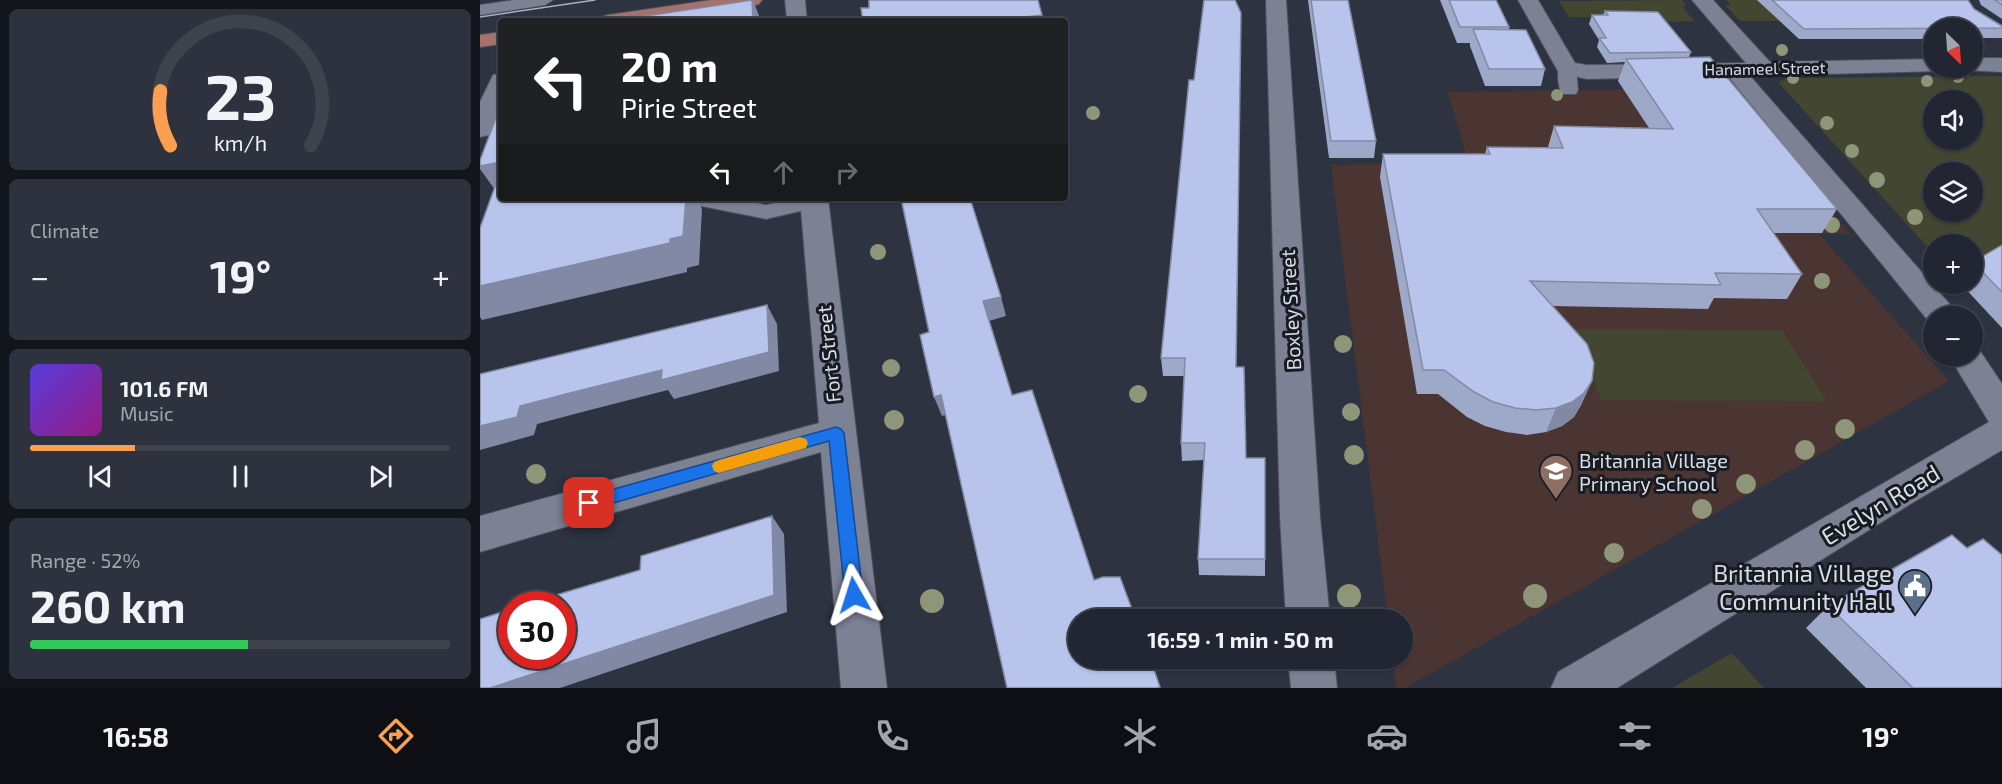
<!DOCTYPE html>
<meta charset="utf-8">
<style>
body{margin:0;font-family:"Exo 2",sans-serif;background:#2e323e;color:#f1f3f6;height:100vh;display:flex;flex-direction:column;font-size:22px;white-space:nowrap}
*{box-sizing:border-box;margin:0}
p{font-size:20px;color:#a2a5ac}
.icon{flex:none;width:33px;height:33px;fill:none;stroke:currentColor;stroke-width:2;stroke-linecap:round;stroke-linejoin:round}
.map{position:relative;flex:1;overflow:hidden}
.panel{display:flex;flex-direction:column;gap:9px;padding:9px;background:#13151c;width:480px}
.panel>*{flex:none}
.top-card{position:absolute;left:18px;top:18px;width:570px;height:183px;border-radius:6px;box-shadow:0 2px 4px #0004,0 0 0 2px #3f434d;background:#202124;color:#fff;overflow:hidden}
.needle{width:39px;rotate:155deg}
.controls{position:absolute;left:1443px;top:18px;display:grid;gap:12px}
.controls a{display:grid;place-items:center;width:60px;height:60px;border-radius:50%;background:#222632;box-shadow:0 2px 4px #0004,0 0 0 2px #3f434d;font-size:30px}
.speed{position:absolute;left:18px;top:591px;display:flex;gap:12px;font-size:30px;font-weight:700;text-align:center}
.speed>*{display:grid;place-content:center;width:78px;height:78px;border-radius:50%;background:#222632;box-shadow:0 2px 4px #0004,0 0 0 2px #3f434d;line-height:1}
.speed .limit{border:9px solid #d22;background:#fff;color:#111}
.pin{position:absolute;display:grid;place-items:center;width:51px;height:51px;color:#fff;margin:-26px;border-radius:12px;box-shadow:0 3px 9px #0006}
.me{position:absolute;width:66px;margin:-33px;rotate:354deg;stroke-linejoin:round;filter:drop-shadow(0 0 4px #0008)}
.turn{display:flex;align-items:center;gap:21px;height:126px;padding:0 24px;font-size:27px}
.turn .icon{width:78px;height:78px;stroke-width:2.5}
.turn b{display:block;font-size:42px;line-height:51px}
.lanes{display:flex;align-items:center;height:57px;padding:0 24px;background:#0003;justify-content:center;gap:30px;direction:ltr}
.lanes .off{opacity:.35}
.big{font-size:45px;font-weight:700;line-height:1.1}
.panel .card{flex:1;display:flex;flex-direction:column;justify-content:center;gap:9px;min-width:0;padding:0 21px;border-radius:9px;background:#2e323e}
.panel .dial{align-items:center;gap:0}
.dial svg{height:156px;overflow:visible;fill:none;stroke:#3f434d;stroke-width:7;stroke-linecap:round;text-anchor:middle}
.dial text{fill:#f1f3f6;stroke:none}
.song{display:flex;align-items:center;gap:18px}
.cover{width:72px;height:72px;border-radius:9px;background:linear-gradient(135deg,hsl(250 70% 55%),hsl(310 70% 35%))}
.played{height:6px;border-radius:3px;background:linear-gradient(90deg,#fb9e50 25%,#3f434d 25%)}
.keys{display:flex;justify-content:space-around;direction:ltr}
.heat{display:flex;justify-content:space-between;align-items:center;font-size:33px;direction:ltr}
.charge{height:9px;border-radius:4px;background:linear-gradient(90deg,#34c759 52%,#3f434d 0)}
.trip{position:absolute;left:588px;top:609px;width:345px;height:60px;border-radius:30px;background:#222632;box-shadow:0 2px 4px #0004,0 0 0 2px #3f434d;font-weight:700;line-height:60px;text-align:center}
.menu{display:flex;height:96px;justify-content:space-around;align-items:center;background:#0e0f14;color:#a2a5ac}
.menu .icon{width:42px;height:42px}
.menu .selected{color:#fb9e50}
.menu b{font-size:27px;color:#f1f3f6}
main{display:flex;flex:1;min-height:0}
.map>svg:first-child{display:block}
.education{fill:#4a3532}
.green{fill:#434631;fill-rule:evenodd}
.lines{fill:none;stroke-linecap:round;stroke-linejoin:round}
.lane-casing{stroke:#4d515d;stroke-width:2}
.street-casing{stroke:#4d515d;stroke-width:2}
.primary-casing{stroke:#4d515d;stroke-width:2}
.lane{fill:#7c8294;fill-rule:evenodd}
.street{fill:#7c8294;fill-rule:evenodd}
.primary{fill:#a5716a;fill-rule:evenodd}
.tram{stroke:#acb0bb;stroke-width:1.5}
.tree{fill:#8e9578}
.wall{fill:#9ea9ca}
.shaded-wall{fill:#8189a4}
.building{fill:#b8c4eb;stroke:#8189a4;stroke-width:1.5}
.route{fill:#1a73e8;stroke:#114b97;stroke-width:1.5}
.slow{fill:#f59e0b}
.labels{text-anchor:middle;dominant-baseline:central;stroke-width:6;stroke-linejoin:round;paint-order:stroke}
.far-street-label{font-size:16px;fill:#d9dde7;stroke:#191b22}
.street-label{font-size:20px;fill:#d9dde7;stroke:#191b22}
.poi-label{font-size:20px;fill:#d9dde7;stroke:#191b22;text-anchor:start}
.near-street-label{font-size:24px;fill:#d9dde7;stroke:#191b22}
.near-poi-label{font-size:24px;fill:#d9dde7;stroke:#191b22;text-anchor:end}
</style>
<main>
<section class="panel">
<div class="card dial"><svg viewBox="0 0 100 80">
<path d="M14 69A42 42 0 1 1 86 69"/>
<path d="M14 69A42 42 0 0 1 9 41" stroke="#fb9e50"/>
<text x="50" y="56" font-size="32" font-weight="700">23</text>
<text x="50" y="72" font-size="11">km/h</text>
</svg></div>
<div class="card"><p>Climate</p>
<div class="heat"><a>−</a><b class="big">19°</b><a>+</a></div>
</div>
<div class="card">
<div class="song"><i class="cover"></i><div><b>101.6 FM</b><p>Music</p></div></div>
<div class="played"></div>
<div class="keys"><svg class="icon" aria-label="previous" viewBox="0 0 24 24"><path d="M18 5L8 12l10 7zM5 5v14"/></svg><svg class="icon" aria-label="pause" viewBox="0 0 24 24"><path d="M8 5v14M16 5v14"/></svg><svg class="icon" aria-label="next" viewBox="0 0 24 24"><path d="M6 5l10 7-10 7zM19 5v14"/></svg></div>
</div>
<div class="card"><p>Range · 52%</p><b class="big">260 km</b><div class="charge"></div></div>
</section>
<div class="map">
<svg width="1522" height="688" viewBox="0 0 1522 688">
<rect width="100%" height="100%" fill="#2e3342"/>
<path class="education" d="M1246 88 1370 234H1339L1469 381 925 688H916L913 659 922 658V620L908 619 851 165 988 162 968 92Z"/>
<path class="green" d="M1202 0 1207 6H1202L1214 21 1114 24 1109 17H1089L1079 1Z
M1246 0H1468L1302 21H1260L1245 5H1251Z
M1522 76V257L1493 273 1492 244H1454L1453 253 1298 82 1308 78ZM1454 100H1492V140H1454ZM1454 172H1492V212H1454Z
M1094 329 1302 330 1347 401 1121 400Z
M1252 653 1284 688H1192Z"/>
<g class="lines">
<g class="lane-casing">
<path id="lane" d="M34 0H73L65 5 0 15V5Z
M1087 63 1093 64 1096 68 1098 90 1096 94H1082C1078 87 1076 71 1081 64Z
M203 198H249L286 205 318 198H343L345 201 342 206 286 219 206 203Z"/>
</g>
<g class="street-casing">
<path id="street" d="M305 0H325L327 21H307Z
M786 0H806L840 517 850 620H806L800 517Z
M1038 0H1058L1095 63 1107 65 1266 63 1212 0H1233L1290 62 1454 59V68H1464L1462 71 1270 76 1473 308 1478 316H1454V324H1451L1248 76 1107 79 1079 73Z
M1492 58H1522V72L1484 70 1483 68H1492Z
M21 73V108L9 135 0 137V102L13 75Z
M320 198H348L407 688H361L341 452 0 552V516L339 423Z
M1492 346 1498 348 1522 384V450L1432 503 1137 688H1071L1078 672 1509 422 1469 356H1492Z
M808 658H854L857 688H811Z"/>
</g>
<g class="primary-casing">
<path id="primary" d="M231 0H282L279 4 272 6 169 21H118L121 17 128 15Z
M21 32V44L0 47V35Z"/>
</g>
<use href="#lane" class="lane"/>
<use href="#street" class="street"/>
<use href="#primary" class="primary"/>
<path class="tram" d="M0 17 115 0"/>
</g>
<g class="tree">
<circle cx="1302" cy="50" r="6"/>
<circle cx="1478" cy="77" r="6"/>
<circle cx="1313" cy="78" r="6"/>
<circle cx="1447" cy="81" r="6"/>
<circle cx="1077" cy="95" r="6"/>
<circle cx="613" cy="113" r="7"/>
<circle cx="1347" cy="123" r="7"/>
<circle cx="1372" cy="151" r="7"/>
<circle cx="1397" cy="180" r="8"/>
<circle cx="1435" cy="217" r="8"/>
<circle cx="1352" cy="225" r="8"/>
<circle cx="398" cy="252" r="8"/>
<circle cx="1342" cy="281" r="8"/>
<circle cx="863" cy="344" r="9"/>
<circle cx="411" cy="368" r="9"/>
<circle cx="658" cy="394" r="9"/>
<circle cx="871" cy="412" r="9"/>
<circle cx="414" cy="420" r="10"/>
<circle cx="1365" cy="429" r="10"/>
<circle cx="1325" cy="450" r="10"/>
<circle cx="874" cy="455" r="10"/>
<circle cx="56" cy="474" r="10"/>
<circle cx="1266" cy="484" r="10"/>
<circle cx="1222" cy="509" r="10"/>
<circle cx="1134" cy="553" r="10"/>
<circle cx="869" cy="596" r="12"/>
<circle cx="1055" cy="596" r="12"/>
<circle cx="452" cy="601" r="12"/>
</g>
<path class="wall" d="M828 0H868L896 141 894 158H849Z
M960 0H1016L1029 27V30L1065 69 1061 86H1005L990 46V43H977Z
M1277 0H1488L1494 9 1522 26V38H1492V28H1454V39H1319Z
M1499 0H1522V19L1501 5Z
M1125 11 1211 52 1209 57 1357 209 1342 233H1294L1322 274 1307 299 1234 298 1228 309 1072 306 1112 381 1101 405 1094 417 1082 426 1066 432 1047 435 1026 432 1005 426 987 417 958 394H937L900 177 903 154H1005L1007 147H1068L1074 126 1169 128 1138 81 1145 62 1127 63 1117 47 1119 40 1109 24 1112 15H1123Z
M709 80 756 367 766 458 785 559V576L719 575 718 559 724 460 702 461 701 443 704 376H683L681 358Z
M1522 245V328L1481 284H1492V263Z
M1487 548 1522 688H1386L1326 628 1348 606Z"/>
<path class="shaded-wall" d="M273 0 281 21H273Z
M562 15 563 21H511Z
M21 162V193L18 194 0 169V166Z
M206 198H217L222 209 219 265 207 268V272L2 320 0 317V286L190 239Z
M521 297 526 316 509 321 503 301Z
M287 305 297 324 299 371 194 399 188 390 106 411 57 424 54 435 0 450V426L40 406Z
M1112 381 1101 405 1094 417 1082 426 1066 432 1076 408Z
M461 395 469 414 462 416 454 397Z
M292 516 304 534 307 612 80 688H10Z"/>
<path class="building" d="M272 0 273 21H133Z
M389 0H558L562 15 511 21H383L381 8H389Z
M724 0H755L761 13 756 367H764L766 458H785V559H718L725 443H701L705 358H681L709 80H714Z
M831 0H868L896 141H851Z
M969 0H1016L1029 27H980Z
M1292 0H1488L1494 9 1522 26V28L1324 29Z
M1515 0H1522V5Z
M1125 11 1178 12 1211 52 1130 53 1119 38H1126L1112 15H1128Z
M993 29 1046 30 1065 69H1009Z
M1230 57 1357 209H1277L1322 274 1235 273 1241 285 1050 281 1107 344 1114 363 1112 381 1104 393 1092 402 1076 408 1056 410 1035 408 1013 402 994 392 964 370H943L903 154H1010L1007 147 1083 148 1074 126 1193 129 1146 59Z
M21 105V162L0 166V160Z
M21 170V198H206L203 236 190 239V243L0 286V228Z
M421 198H490L521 297 503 301 532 395 552 390 614 580 623 577H640L656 620H598V658H670L680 687 677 688H527L461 395 454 397 440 335 449 332Z
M1522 245V292L1493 262Z
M287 305 289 352 181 380 182 370 90 393 40 406 37 417 0 426V374Z
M292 516 294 595 10 688H0V619L32 609V656H82V604H46L160 570 161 556Z
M1472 535 1487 548 1503 539 1522 555V688H1433L1348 606Z"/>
<path class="route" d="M356 427 361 429 364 433 383 595 380 601 374 603 368 601 365 595 349 441 109 510 103 508 101 503 103 498 109 496Z"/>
<path class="slow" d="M320 437 326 439 328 443 326 448 239 473 234 471 232 466 234 462 239 460Z"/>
<defs>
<g id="school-pin" transform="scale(1.725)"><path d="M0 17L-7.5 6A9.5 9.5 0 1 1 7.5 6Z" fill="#8d6e63" stroke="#191b22"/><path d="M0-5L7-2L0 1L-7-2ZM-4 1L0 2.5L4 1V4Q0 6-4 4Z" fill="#fff"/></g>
<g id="civic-pin" transform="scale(1.725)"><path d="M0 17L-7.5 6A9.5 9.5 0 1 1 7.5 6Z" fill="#5c6f8a" stroke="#191b22"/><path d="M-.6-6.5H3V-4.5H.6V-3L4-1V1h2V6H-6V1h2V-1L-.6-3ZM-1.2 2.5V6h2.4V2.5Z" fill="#fff"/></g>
</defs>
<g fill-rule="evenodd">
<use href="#school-pin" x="1076" y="471"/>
<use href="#civic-pin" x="1435" y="586"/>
</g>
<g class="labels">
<g class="far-street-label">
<text transform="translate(1285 68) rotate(-1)">Hanameel Street</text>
</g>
<g class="street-label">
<text transform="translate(810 310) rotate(-93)">Boxley Street</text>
<text transform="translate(348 354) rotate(-96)">Fort Street</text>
</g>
<g class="poi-label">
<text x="1099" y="460">Britannia Village<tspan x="1099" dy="23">Primary School</tspan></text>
</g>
<g class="near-street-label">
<text transform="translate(1400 504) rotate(-31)">Evelyn Road</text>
</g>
<g class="near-poi-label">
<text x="1412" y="572">Britannia Village<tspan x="1412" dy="28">Community Hall</tspan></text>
</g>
</g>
</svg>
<div class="controls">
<a><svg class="needle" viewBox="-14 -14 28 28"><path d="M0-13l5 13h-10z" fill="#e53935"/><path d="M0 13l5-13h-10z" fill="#a2a5ac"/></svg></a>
<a><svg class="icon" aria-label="sound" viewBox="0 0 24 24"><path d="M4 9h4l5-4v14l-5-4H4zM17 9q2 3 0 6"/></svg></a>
<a><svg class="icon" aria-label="layers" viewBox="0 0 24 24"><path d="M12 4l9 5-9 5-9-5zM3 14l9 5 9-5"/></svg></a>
<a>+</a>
<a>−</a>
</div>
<div class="speed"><div class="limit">30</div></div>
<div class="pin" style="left:109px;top:503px;background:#d93025"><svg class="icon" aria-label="arrive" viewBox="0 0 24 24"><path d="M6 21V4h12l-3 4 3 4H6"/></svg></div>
<svg class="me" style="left:374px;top:595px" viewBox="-20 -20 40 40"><path d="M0-17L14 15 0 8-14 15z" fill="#1a73e8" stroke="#fff" stroke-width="4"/></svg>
<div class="trip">16:59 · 1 min · 50 m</div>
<div class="top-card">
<div class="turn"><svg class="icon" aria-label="left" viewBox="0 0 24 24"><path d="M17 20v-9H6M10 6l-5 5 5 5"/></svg><div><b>20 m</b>Pirie Street</div></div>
<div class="lanes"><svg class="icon" aria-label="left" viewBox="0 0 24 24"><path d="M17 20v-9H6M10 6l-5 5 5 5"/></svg><svg class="icon off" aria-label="ahead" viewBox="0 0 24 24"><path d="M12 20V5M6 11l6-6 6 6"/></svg><svg class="icon off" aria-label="right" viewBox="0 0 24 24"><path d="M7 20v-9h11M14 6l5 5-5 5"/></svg></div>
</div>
</div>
</main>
<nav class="menu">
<b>16:58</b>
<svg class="icon selected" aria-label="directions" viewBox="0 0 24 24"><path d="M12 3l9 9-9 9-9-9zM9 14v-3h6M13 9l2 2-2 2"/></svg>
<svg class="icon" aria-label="music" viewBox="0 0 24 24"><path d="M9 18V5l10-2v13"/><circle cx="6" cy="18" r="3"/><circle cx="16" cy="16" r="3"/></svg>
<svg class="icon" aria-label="phone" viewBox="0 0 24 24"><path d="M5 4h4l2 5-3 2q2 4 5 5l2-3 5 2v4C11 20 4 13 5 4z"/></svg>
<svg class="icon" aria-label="climate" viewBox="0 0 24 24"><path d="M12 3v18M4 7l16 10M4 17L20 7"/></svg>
<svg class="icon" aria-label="car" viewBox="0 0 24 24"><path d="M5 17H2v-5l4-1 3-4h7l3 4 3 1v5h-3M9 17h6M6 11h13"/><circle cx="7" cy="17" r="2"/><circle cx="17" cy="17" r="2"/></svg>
<svg class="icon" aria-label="filters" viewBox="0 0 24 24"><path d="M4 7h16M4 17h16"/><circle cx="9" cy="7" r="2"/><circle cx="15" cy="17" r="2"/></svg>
<b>19°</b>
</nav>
